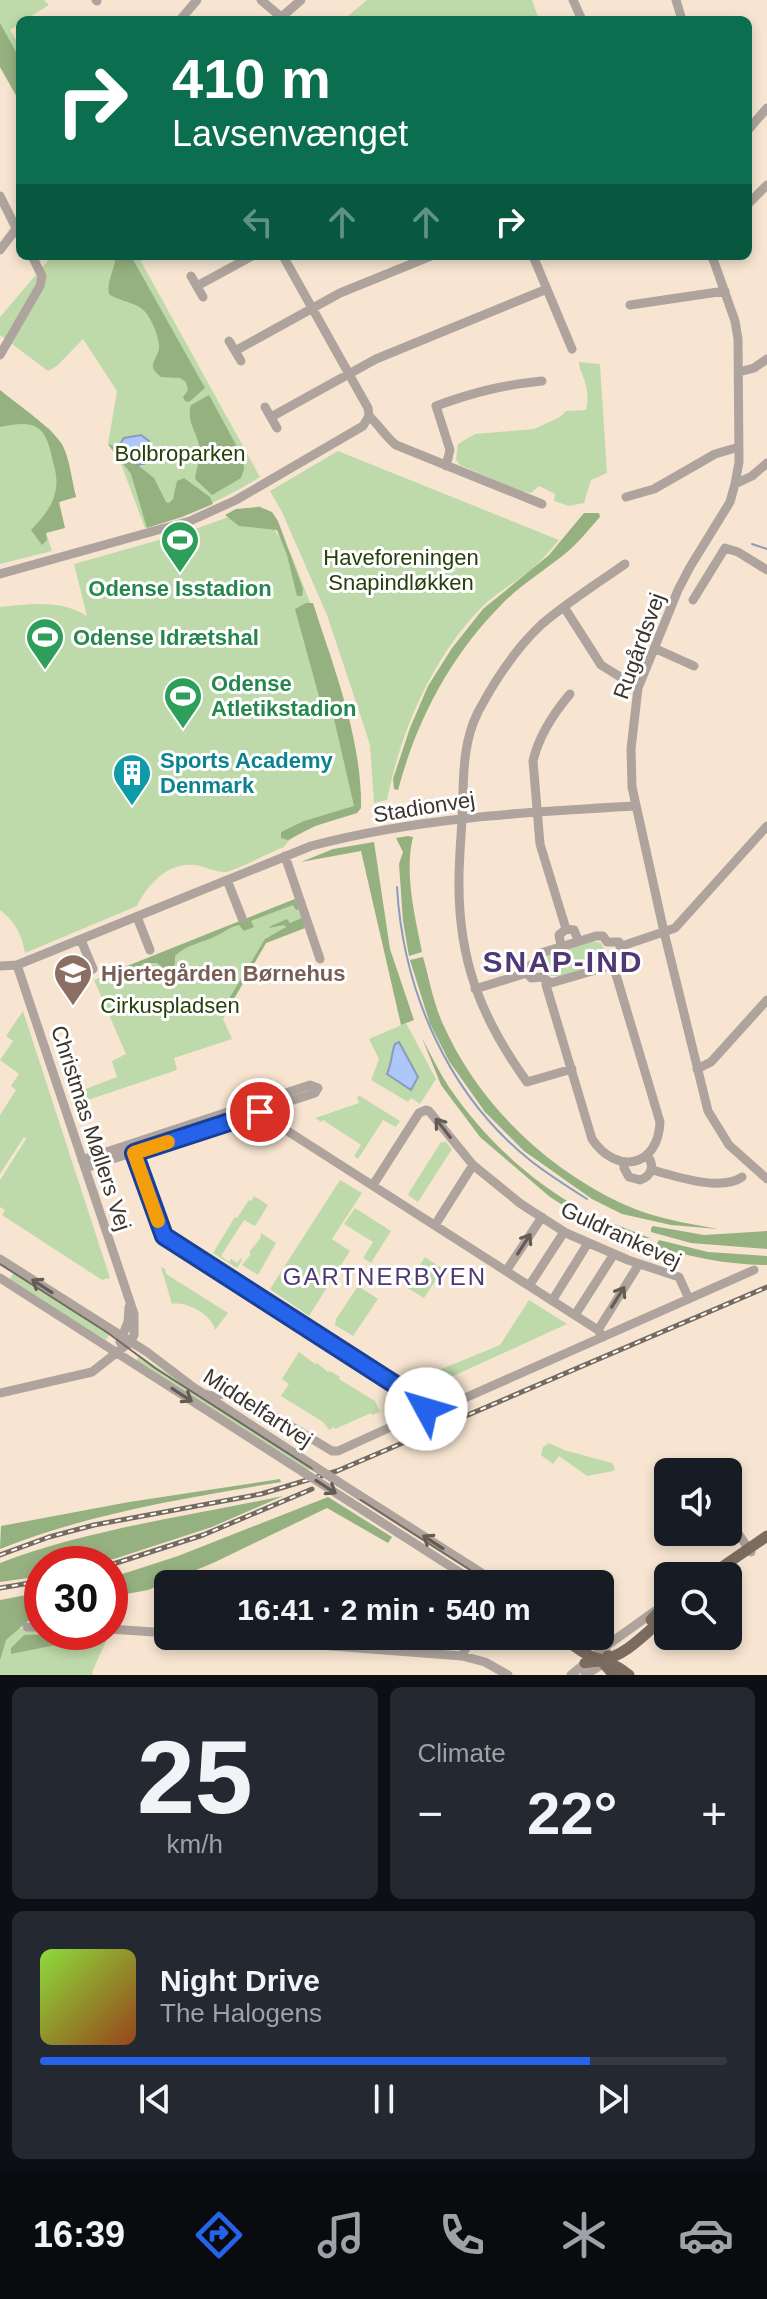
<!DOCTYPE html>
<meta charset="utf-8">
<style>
body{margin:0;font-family:Helvetica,sans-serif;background:#242831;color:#f1f3f6;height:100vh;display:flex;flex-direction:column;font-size:30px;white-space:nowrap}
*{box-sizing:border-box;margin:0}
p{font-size:26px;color:#9ea1a6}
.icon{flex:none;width:44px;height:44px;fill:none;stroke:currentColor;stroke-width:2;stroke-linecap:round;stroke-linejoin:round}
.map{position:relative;height:1675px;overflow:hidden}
.panel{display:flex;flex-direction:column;gap:12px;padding:12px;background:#0d0f14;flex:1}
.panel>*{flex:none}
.top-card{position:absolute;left:16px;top:16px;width:736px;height:244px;border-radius:12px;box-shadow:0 4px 12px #0003;background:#0b6e4f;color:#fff;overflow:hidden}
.controls{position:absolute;left:654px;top:1458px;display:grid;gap:16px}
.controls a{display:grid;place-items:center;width:88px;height:88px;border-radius:12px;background:#171b24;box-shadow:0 4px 12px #0003;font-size:40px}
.speed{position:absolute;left:24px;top:1546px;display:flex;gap:16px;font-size:40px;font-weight:700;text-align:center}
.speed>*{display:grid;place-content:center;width:104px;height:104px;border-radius:50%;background:#171b24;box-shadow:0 4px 12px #0003;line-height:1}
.speed .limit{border:12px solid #d22;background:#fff;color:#111}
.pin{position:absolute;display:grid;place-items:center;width:68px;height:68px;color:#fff;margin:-34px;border:4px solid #fff;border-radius:50%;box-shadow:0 2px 8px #0007}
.me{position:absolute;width:88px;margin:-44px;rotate:309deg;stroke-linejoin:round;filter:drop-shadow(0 0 6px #0008)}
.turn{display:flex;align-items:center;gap:28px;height:168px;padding:0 24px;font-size:36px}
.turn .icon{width:104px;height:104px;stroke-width:2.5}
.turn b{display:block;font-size:56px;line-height:68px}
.lanes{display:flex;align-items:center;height:76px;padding:0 24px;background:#0003;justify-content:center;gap:40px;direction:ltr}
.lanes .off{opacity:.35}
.big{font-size:60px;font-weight:700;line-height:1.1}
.panel .tile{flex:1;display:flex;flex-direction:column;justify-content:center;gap:12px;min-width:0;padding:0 28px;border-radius:12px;background:#242831}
.panel .dial{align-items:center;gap:0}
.dial b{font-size:104px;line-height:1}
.song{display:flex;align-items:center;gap:24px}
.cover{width:96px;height:96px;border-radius:12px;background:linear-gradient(135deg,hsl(90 70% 55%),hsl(20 70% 35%))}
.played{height:8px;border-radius:4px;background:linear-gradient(90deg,#2563eb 80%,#363941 80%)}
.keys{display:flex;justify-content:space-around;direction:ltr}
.heat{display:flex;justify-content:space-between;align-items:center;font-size:44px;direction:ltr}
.panel .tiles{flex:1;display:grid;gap:12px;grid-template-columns:1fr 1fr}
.tile:last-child{grid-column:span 2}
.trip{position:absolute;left:154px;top:1570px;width:460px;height:80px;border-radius:12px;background:#171b24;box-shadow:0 4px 12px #0003;font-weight:700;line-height:80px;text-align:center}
.tab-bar{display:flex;height:128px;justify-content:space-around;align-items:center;background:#090b0e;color:#9ea1a6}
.tab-bar .icon{width:56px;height:56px}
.tab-bar .selected{color:#2563eb}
.tab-bar b{font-size:36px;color:#f1f3f6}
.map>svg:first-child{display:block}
.green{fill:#bfdaaa}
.forest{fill:#96b180}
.water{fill:#acc7f8;stroke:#8a9bbb;stroke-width:2}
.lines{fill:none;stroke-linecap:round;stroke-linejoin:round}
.stream{stroke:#8a9bbb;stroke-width:2}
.minor{stroke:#aea49d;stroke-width:9}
.major{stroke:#7c6c60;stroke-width:11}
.tram{stroke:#756a5f;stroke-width:2}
.rail-casing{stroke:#756a5f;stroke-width:5}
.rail{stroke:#fff;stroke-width:2;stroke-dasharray:6;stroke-linecap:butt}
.minor-bridge{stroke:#aea49d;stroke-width:9}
.oneway{stroke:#645c54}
.route-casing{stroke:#184099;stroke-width:20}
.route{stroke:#2563eb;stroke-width:14}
.slow{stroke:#f59e0b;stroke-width:14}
.labels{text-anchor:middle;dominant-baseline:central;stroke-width:6;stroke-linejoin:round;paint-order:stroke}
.park-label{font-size:22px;fill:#264009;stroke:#fff}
.leisure-label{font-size:22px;font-weight:bold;fill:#27864d;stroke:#fff;text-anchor:start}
.street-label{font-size:22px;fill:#3c352d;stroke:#fff}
.culture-label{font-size:22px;font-weight:bold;fill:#0d838f;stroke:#fff;text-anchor:start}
.education-label{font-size:22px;font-weight:bold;fill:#785e54;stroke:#fff;text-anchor:start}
.neighbourhood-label{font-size:24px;letter-spacing:2px;fill:#4e3975;stroke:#fff}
.district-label{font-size:30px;font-weight:bold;letter-spacing:2px;fill:#4e3975;stroke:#fff}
</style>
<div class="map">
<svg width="767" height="1675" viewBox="0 0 767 1675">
<rect width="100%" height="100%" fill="#f7e5d1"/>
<path class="green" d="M0 0H44L49 5 25 20H20V23L10 30 20 47V103L0 67Z
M367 0H532L539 20H343Z
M52 256H138L260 477C222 500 188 515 145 528L121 464 108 444 117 391 83 339 57 366 48 371 0 335V317Z
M579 362 600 364 607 473 591 480 584 503 569 506 554 501 555 494 539 486 531 493 519 491 460 465 456 460 458 444 475 434 534 429 560 417 566 411 586 410C588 401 588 391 585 382 583 374 579 370 579 362Z
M0 418 49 428 63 447 76 497 61 501 44 526 52 551 0 564Z
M338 451 559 540C551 549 543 559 534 567 517 582 496 592 480 609 431 660 401 731 387 800L374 803 370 745 358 708 327 615 282 512 270 491Z
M259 506 268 510 276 532 291 554 331 656 361 794V808L357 813C337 819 295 829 284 847 273 851 234 871 226 872 217 873 204 866 195 865 168 862 148 884 137 906L25 953C22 935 15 921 0 910V607C30 604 60 599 87 616L74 564 184 533Z
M295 899 305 928 266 943 223 1019 232 1039 174 1058 177 1070 73 1105 70 1095 117 1077 112 1061 126 1054 94 980Z
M593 941 601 943 607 956 603 962C592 966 554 983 546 973 543 970 543 965 542 961L545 956Z
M23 1011 110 1278 102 1280 2 1215 5 1210 0 1207V1180L26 1139 24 1137 0 1174V1115L16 1090 11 1086 19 1074 0 1060 13 1041 6 1036Z
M406 1023 436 1079 420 1104 411 1098 408 1102 371 1080 379 1059 369 1039Z
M360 1096 400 1121 396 1127 383 1120 358 1159 354 1156 361 1145 323 1120 321 1122 315 1118 359 1103 357 1097Z
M445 1141 452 1149 418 1202 408 1195 410 1191 441 1142 443 1143Z
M340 1180 362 1193 332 1239 350 1251 309 1316 270 1289Z
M254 1196 268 1205 255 1226 244 1220 221 1256 229 1262 231 1259 237 1263 241 1258 242 1260 237 1268 213 1253 235 1217 237 1218 249 1200 251 1201Z
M355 1208 391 1231 371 1263 363 1258 373 1242 344 1224Z
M261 1233 276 1243 258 1275 242 1265 251 1254 249 1252 260 1239Z
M425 1257 443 1269 424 1298 406 1287Z
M161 1267 165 1269 166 1274 228 1313 215 1330C212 1315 187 1301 172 1304Z
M15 1271 110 1333 106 1340 8 1281Z
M358 1286 378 1299 353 1336 335 1325 336 1319Z
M529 1300 567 1324 427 1388 422 1377 500 1345Z
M299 1352 315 1364 317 1363 328 1372 330 1371 340 1377 339 1379 375 1401 380 1412 372 1415 371 1413 335 1429 334 1427 329 1430 323 1422 281 1396 289 1384 282 1379Z
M139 1355 159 1368 314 1468 306 1471 136 1361Z
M549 1443 564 1450 612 1463 615 1469 613 1471 587 1476 559 1456 553 1464 541 1455 543 1447Z
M0 1627 42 1630V1632L109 1635 92 1672 93 1675H0Z"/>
<path class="forest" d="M0 23 20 59V102L0 67Z
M116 256H131L205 388 189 402 185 401 183 397 188 390 186 382 180 378 161 377C143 364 161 358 159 344 158 335 152 321 147 314 139 302 120 302 109 294 106 283 115 268 116 256Z
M0 390C17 404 54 429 63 446 70 461 72 481 76 497L59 502 65 528 46 533 47 540 42 545 31 530C41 519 52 508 55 493 58 482 56 472 53 462 46 426 37 419 0 427Z
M209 395 243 458 244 469 241 478 212 495 195 479C196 468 202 457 199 445 196 431 186 420 191 405Z
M108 444 114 446 154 478 166 502 169 503 173 499 177 481 184 478 210 497 213 504 182 517 147 528 131 474Z
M259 507 272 512 278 521 303 589 302 596H297L287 555 277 530 239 526 225 515 236 509Z
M584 513H599L600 517C589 529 579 542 566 553 545 570 522 584 503 603 451 655 417 719 398 790L394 789 393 779 410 728 428 686 452 648 483 609 549 555Z
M306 603H313C334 669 362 738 361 808L357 813 315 826 288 840 281 838V832L304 821 354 806 332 710 329 704H321L295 609Z
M408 836 413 837C404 874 415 916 422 952L409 956 403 921 399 864 403 852 396 838Z
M374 842 390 949 414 1020 401 1025 361 851 301 862 333 849Z
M295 899 299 909 296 910 293 905 251 921 254 927 244 931 239 925C229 927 225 932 216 936 202 943 187 944 175 956V964L173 967 163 968 157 963H144L139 967 102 976Z
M302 918 305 928 266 943 232 1002 230 997 265 939 286 927 284 925 269 928 271 926 287 919 290 923Z
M423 957C429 978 433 1001 442 1022 477 1102 544 1167 623 1204 653 1218 686 1223 718 1229L671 1225 622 1214 592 1199 524 1151 485 1112 449 1061 430 1024 410 960Z
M422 1038C431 1055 439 1072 449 1087 483 1137 529 1180 581 1209 603 1220 627 1229 650 1238H645L589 1216 583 1218 550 1197 480 1137 441 1085Z
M653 1226 704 1235 767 1231V1249L691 1243 651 1232V1228Z
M659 1240 708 1252 767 1256V1265C728 1265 692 1257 655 1247Z
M280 1479 281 1482C187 1498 90 1513 0 1549L1 1526 129 1502Z
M283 1496 212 1527 117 1558 95 1564H42V1576L0 1582V1563C88 1529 190 1516 283 1496Z
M328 1497 392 1537 388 1543 327 1508 213 1563 148 1590 110 1597V1578L178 1556Z
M42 1592V1621H28L6 1640 0 1660V1600Z
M75 1634 80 1640 11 1654V1648L24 1635Z"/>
<path class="water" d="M141 435 149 441 156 452C155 462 147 463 138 465L118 447 124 438Z
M399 1042 418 1077 411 1090 387 1074C392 1063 391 1054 395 1044Z"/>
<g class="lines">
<path class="stream" d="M752 544 767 549
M397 887C403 991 448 1095 531 1161 549 1175 568 1187 587 1199"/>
<path class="minor" d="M96 0 97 1
M261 0 281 17
M573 0 582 20
M676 0 682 20
M180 20 197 0
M278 20 301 0
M748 130 767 108
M0 196 20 236
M748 204 767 185
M0 250 16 229
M283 256 368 408 369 416
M533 256 572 349
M712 256 735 321 738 339 739 462 735 484 730 502 690 567 678 590 638 688 631 749 632 787 664 932 708 1111 729 1145 767 1179
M191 276 203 297
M197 286 252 256
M630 305 725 291
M229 341 241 361
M235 351 340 293 431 256
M0 355 40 286 42 276 32 256
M739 372 754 368 767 359
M265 407 277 428
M369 416C379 425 385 436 396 445L542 504
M271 417 376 359 547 289
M446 466 450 450 436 406C474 392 503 385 542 381
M735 484 752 476 767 463
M626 497 654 489 715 454 739 447
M0 574 190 521 236 500 363 426 369 416
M693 600 725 548 738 552 767 570
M564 607 601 665 638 688
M654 648 694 666
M285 856 320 959
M227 880 242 918
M137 917 150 950
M566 929 540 844 533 761C539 735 553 714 570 694
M596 936H603L607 942H619L621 951 612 958 610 963 606 967 551 983 542 977 531 978 527 973 531 965 538 961V957L541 953Z
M81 940 93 969
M561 946 559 935 566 929 574 930 578 940
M622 946 675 928 767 826
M0 966 17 965 311 846C417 818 526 812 635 806
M546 981V985L592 1139C616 1175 658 1168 660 1122L614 968 610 963
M475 989 527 973
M572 1069 527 1082C481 1018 458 960 459 880 459 859 461 839 462 819 464 782 461 746 478 712 494 682 516 648 542 624 568 602 598 583 625 564
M697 1069 711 1062 767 1000
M267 1105 275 1123 598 1330 603 1337
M133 1151 164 1236 402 1389 410 1399
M82 1160 310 1085 318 1088 315 1093 85 1168
M624 1162V1168L629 1177 640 1180C652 1176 655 1165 647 1155
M652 1170C675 1176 721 1192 742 1177
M373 1185 419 1113 426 1110 429 1111 473 1165 521 1204 566 1233 628 1260 679 1277 689 1299
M435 1225 473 1165
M0 1259 147 1352 193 1387 317 1468
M506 1271 542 1217
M0 1278 303 1472
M529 1286 564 1232
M552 1301 588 1243
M575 1315 614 1254
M598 1330 639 1264
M120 1342 128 1322 129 1307
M0 1393 92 1372 130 1342 134 1335V1314L17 965
M205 1394 210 1396 224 1394 228 1388 332 1451H338L404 1421 408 1417
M404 1408a11 11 0 1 1 22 0a11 11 0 1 1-22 0Z
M426 1409H440L754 1270
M689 1463 695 1472
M359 1495 499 1584
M350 1502 478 1584
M728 1519 751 1552
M27 1627H42
M110 1629 168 1633
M201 1636 462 1656 485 1662 508 1675
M582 1636 607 1652
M462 1656 472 1636
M571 1675 609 1644 655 1611
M585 1675 606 1662"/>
<path class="major" d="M709 1576 767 1536
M651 1620 668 1602
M560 1636C571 1643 585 1656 599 1659 621 1662 652 1627 668 1614
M608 1656 605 1665 614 1675
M585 1663C603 1658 615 1664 629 1675"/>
<path class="tram" d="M0 1264 108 1333 155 1368 492 1584
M567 1636 594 1655 611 1675"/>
<g class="rail-casing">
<path id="rail" d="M0 1555 49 1537 94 1525 261 1494 337 1471 767 1287
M110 1565 203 1535 312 1489
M0 1588 42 1581"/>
</g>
<use href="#rail" class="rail"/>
<path class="minor-bridge" d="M317 1468 359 1495
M303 1472 350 1502"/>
</g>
<defs><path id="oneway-shaft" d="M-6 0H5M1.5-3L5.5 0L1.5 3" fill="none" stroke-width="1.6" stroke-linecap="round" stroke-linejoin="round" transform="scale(2)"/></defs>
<g class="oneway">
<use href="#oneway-shaft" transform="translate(443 1128) rotate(-128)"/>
<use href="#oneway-shaft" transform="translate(524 1244) rotate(-57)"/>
<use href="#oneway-shaft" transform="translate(42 1286) rotate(-147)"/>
<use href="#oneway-shaft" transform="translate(618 1297) rotate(-58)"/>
<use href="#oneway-shaft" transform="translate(182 1395) rotate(33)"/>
<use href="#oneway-shaft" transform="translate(326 1487) rotate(33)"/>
<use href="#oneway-shaft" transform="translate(433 1542) rotate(-147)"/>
</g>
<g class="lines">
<g class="route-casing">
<path id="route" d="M260 1112 134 1153 164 1236 402 1389 410 1399 415 1397 422 1400 426 1409"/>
</g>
<use href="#route" class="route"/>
<path class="slow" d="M158 1221 134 1153 168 1142"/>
</g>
<defs>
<g id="stadium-pin" transform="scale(2)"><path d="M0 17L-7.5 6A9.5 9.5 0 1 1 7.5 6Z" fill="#2e9e5b" stroke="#fff"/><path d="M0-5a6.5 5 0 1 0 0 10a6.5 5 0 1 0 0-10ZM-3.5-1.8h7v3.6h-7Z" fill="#fff"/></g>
<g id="building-pin" transform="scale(2)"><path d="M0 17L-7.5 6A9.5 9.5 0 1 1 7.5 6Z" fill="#0f9aa8" stroke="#fff"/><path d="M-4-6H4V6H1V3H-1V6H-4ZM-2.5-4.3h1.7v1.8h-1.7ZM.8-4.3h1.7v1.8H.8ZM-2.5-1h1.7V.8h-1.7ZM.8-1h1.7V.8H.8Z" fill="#fff"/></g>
<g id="school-pin" transform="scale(2)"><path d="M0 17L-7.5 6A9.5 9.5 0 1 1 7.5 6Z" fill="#8d6e63" stroke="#fff"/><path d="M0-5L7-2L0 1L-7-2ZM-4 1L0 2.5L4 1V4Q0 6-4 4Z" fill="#fff"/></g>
</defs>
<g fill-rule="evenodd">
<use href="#stadium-pin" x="180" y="540"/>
<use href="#stadium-pin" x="45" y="637"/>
<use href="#stadium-pin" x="183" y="696"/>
<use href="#building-pin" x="132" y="773"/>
<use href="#school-pin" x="73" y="973"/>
</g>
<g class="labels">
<g class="park-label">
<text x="180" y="453">Bolbroparken</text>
<text x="401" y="557">Haveforeningen<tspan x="401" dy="25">Snapindløkken</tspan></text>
<text x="170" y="1005">Cirkuspladsen</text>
</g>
<g class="leisure-label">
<text x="180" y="588" text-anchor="middle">Odense Isstadion</text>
<text x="73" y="637">Odense Idrætshal</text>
<text x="211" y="683">Odense<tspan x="211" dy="25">Atletikstadion</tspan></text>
</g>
<g class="street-label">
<text transform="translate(639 646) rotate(-70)">Rugårdsvej</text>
<text transform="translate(424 807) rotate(-9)">Stadionvej</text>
<text transform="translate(91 1128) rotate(72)">Christmas Møllers Vej</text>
<text transform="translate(621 1235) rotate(25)">Guldrankevej</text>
<text transform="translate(258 1408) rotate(33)">Middelfartvej</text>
</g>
<g class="culture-label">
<text x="160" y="760">Sports Academy<tspan x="160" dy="25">Denmark</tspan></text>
</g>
<g class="education-label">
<text x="101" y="973">Hjertegården Børnehus</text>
</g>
<g class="neighbourhood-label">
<text x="385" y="1276">GARTNERBYEN</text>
</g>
<g class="district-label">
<text x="563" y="961">SNAP-IND</text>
</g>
</g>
</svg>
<div class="controls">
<a><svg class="icon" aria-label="sound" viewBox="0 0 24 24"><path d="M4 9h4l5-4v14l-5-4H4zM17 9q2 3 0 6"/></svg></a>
<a><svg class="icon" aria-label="search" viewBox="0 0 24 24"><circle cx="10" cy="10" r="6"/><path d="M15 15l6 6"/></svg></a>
</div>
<div class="speed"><div class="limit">30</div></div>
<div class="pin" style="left:260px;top:1112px;background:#d93025"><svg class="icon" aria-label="arrive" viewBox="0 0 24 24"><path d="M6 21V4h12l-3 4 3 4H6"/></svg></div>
<svg class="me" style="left:426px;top:1409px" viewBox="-20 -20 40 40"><circle r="19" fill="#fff"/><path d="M0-13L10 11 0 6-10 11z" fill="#2563eb"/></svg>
<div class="trip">16:41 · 2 min · 540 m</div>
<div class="top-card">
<div class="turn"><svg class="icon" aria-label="right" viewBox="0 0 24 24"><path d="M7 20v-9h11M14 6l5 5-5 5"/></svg><div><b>410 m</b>Lavsenvænget</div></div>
<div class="lanes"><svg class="icon off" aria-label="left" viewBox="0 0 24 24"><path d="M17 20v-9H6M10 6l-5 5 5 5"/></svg><svg class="icon off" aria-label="ahead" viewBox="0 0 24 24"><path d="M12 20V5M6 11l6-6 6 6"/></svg><svg class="icon off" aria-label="ahead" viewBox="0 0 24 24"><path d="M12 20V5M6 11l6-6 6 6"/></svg><svg class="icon" aria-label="right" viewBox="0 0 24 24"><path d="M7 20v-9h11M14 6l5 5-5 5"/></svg></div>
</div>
</div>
<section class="panel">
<div class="tiles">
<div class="tile dial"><b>25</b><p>km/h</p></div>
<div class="tile"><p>Climate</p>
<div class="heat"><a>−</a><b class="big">22°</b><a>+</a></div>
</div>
<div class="tile">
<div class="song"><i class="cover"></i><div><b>Night Drive</b><p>The Halogens</p></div></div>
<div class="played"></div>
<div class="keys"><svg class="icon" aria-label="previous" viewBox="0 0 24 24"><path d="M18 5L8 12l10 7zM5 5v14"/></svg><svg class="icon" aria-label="pause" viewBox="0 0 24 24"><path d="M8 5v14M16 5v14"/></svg><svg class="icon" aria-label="next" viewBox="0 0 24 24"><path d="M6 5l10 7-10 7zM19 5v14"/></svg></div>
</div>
</div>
</section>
<nav class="tab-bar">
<b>16:39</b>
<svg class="icon selected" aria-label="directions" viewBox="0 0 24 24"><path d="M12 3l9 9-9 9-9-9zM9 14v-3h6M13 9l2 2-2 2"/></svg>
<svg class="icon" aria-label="music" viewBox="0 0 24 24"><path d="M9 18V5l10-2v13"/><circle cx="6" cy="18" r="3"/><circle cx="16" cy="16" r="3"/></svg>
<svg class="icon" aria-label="phone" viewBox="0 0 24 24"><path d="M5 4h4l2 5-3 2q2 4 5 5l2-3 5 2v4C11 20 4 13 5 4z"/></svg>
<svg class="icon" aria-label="climate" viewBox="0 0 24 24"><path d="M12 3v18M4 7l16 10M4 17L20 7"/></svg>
<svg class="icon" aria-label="car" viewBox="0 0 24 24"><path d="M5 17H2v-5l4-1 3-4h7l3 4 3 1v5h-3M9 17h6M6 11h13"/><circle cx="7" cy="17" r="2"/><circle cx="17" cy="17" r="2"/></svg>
</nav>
